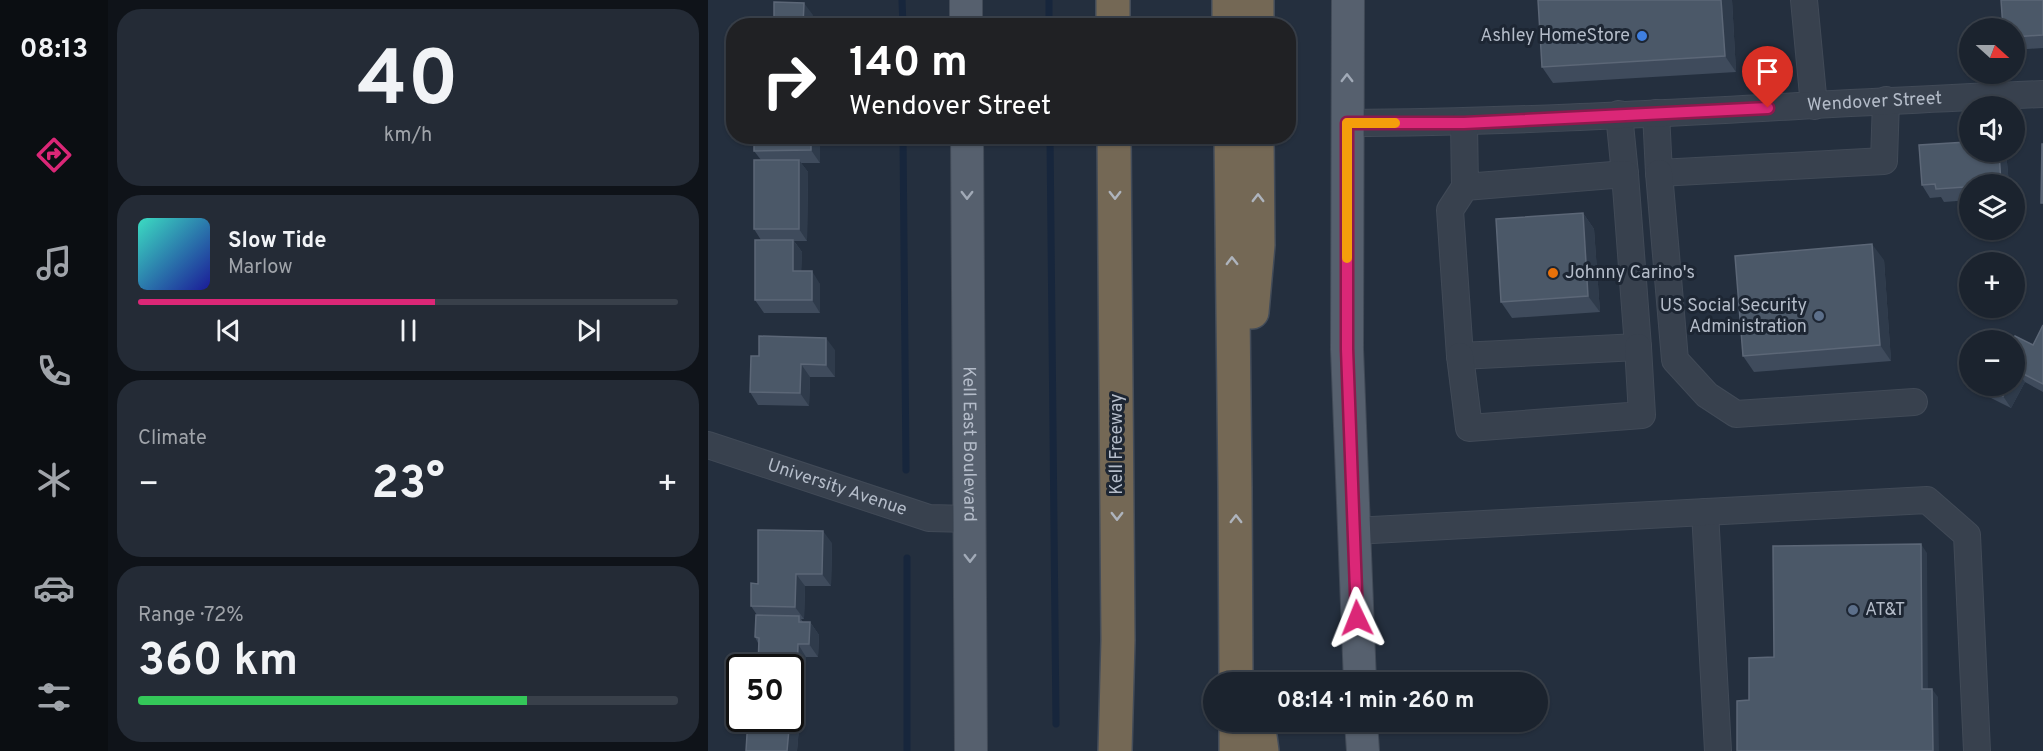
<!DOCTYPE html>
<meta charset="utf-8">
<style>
body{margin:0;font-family:Overpass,sans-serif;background:#242b36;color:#f1f3f6;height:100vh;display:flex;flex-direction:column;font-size:22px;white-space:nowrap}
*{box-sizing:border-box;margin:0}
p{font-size:20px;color:#a0a4aa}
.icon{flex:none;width:33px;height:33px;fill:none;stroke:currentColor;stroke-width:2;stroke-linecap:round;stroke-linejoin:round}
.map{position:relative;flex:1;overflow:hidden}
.side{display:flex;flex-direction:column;gap:9px;padding:9px;background:#0f1319;width:600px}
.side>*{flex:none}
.top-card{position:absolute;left:18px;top:18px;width:570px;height:126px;border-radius:24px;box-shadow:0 2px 4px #0004,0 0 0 2px #39404a;background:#202124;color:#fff;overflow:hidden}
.needle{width:39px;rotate:111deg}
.tools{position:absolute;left:1251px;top:18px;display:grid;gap:12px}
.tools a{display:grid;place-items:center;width:66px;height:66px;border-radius:50%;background:#1b232e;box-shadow:0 2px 4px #0004,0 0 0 2px #39404a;font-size:30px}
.speed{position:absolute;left:18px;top:654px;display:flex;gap:12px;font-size:30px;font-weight:700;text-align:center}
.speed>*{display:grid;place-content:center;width:78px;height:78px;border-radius:50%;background:#1b232e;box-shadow:0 2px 4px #0004,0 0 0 2px #39404a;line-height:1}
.speed .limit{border:3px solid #111;border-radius:9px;background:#fff;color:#111}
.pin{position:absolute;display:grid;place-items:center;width:51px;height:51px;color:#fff;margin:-62px -26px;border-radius:50% 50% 50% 0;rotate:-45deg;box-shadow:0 0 6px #0007}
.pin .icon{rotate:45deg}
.me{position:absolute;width:66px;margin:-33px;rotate:358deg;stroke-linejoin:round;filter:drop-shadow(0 0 4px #0008)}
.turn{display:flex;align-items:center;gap:21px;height:126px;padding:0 24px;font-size:27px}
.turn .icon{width:78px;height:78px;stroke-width:2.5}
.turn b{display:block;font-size:42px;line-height:51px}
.big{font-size:45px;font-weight:700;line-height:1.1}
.side .widget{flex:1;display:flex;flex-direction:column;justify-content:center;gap:9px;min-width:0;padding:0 21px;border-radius:24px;background:#242b36}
.side .dial{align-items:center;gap:0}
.dial b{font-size:78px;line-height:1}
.song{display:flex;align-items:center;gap:18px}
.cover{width:72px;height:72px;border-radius:9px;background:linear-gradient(135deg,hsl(170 70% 55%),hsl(240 70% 35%))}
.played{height:6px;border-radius:3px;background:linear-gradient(90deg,#db2777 55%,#39404a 55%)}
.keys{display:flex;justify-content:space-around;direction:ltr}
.heat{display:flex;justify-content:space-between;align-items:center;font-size:33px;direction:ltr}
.charge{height:9px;border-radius:4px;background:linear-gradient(90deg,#34c759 72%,#39404a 0)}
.trip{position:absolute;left:495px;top:672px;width:345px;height:60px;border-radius:30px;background:#1b232e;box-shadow:0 2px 4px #0004,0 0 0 2px #39404a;font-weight:700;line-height:60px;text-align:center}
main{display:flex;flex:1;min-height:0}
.tab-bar{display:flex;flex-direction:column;width:108px;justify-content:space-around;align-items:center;background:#0b0e12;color:#a0a4aa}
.tab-bar .icon{width:42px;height:42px}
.tab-bar .current{color:#db2777}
.tab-bar b{font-size:27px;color:#f1f3f6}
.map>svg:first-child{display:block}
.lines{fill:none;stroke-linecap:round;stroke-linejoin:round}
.stream{stroke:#17263c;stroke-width:7}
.minor-casing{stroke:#414a57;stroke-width:28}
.major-casing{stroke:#414a57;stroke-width:34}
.highway-casing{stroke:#434c59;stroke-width:36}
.minor{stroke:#38414e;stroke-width:26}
.major{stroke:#56606e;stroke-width:32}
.highway{stroke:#746855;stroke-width:33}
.wall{fill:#3f4b5c}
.shaded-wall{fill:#2f3b4b}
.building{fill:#4b5868;stroke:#5c6777;stroke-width:1.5}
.oneway{stroke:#a1aab7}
.oneway2{stroke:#aeb4bd}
.route-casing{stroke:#8e194d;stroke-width:15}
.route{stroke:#db2777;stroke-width:10}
.slow{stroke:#f59e0b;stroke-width:10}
.shop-dot{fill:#3f7fe0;stroke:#1d2633;stroke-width:2}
.food-dot{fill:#e8710a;stroke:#1d2633;stroke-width:2}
.service-dot{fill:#5c6f8a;stroke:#1d2633;stroke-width:2}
.labels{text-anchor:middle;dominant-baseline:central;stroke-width:6;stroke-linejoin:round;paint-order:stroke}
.poi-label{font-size:18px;fill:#b4bcc9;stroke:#1d2633;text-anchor:end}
.street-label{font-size:18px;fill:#b4bcc9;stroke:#1d2633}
</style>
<main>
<nav class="tab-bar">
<b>08:13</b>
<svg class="icon current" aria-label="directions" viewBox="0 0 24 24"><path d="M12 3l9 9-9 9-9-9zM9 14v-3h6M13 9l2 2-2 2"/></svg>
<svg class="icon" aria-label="music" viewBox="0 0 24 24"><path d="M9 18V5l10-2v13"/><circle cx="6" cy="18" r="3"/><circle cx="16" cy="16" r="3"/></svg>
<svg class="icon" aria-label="phone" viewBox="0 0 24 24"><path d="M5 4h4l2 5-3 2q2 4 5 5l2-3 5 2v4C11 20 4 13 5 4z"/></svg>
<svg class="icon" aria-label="climate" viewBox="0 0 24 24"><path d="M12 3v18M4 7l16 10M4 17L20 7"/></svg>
<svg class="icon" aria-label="car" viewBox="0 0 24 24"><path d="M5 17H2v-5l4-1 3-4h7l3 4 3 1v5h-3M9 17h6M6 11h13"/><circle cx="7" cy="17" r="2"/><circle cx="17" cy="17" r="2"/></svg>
<svg class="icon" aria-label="filters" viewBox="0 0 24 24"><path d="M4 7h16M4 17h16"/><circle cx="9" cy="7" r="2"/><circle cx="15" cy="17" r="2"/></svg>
</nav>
<section class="side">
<div class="widget dial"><b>40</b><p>km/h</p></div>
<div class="widget">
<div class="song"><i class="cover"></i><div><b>Slow Tide</b><p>Marlow</p></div></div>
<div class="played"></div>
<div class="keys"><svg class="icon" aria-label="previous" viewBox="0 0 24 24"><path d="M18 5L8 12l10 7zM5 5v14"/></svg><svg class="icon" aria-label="pause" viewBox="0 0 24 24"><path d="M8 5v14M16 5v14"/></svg><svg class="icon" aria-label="next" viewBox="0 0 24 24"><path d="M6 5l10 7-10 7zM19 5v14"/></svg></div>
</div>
<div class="widget"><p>Climate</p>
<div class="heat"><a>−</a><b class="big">23°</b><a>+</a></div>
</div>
<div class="widget"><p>Range · 72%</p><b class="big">360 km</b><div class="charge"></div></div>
</section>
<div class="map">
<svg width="1335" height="751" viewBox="0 0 1335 751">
<rect width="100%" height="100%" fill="#242f3e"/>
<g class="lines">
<path class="stream" d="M194 0 195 26
M341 0V26
M195 136 198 470
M342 136 348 724
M199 751V558"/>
<g class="minor-casing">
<g id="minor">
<path d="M1096 0 1106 106"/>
<path d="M948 113 951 173 1176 161 1178 100"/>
<path d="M911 114 917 174"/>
<path id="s1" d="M639 123C871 122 1103 103 1335 94"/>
<path d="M756 123 757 187 917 174 930 347 752 356 742 210 757 187"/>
<path d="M951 173 967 360 999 395 1028 414 1206 402"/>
<path d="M752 356 761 428 934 415 930 347"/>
<path id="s2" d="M0 445 221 518 262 519"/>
<path d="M997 512 1010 751"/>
<path d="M646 531 1219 500 1259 535 1269 751"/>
</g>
</g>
<g class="major-casing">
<g id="major">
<path d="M258 0V26"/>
<path d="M640 0 639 349 652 682"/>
<path id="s3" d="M259 136 263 751"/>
<path d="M653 722 655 751"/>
</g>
</g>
<g class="highway-casing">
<path id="highway" d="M405 0V26
M521 0V26
M549 0V26
M406 136 410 640 407 751
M523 136 527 487 528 682
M544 312 550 245 549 136
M550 722 554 751
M528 751V722"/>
</g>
<use href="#minor" class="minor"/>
<use href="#major" class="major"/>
<use href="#highway" class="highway"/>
</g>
<path class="wall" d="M1024 0 1028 72 845 83 834 67Z
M1335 0V48L1306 50V28Z
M112 136V163H93L100 172 99 241H86L94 252 93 271 112 284V313H56L47 300 53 240 46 229 53 160 46 151Z
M1262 152H1298L1301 184H1262V200L1236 202 1233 197 1222 198 1214 185Z
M875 213 886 229 892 312 804 318 793 302Z
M1176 260 1183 361 1046 372 1035 356Z
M1335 325V392L1317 382 1303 408 1277 395 1271 386H1306V340L1325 345Z
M127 350V377H102L101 406 50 405 42 392 51 356Z
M124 543 123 586H97L96 619H93L95 622H102L111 635 110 657H98L97 693H85L93 704 89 751H38L82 718V668L50 643 47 637 49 615 43 606 50 584Z"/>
<path class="shaded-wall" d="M1013 0H1024L1028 72 1017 56Z
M96 3 105 15 104 26H95Z
M103 136 112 137V163L103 150Z
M1291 152H1298L1301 184H1293Z
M91 160 100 172 99 241 91 229Z
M875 213 886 229 892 312 880 296Z
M85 240 94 252 93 284 85 271Z
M1164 244 1176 260 1183 361 1172 345Z
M104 271 112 284V313L104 300Z
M118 338 127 350V377L118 365Z
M93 364 102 377 101 406 92 393Z
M1308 370 1317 382 1303 408 1295 396 1300 386H1306V373Z
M115 531 124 543 123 586 114 574Z
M1213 544 1219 553 1220 698 1214 689Z
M88 574 97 586 96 619 87 607Z
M102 622 111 635 110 657 101 644Z
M90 644 98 657 97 693 89 681Z
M1224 689 1230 697 1231 751H1225Z
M84 691 93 704 89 751H79Z"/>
<path class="building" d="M830 0H1013L1017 56 834 67Z
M1293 0H1335V35L1306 37V28H1295Z
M66 2 96 3 95 26H66Z
M46 136H103V150L46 151Z
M1259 137H1262V152H1291L1293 184H1262V192H1257V187L1228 189 1227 184 1214 185 1211 145 1259 142Z
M1334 144H1335V203H1333Z
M46 160H91V229H46Z
M875 213 880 296 793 302 788 219Z
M47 240H85V271H104V300H47Z
M1164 244 1172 345 1035 356 1027 256Z
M1335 325V384L1308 370 1306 373V340H1304L1307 336 1325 345Z
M51 336 118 338V365L93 364 92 393 42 392 43 356H51Z
M1275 386H1300L1295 396Z
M50 530 115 531 114 574H88L87 607 43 606V583L50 584Z
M1213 544 1214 689H1224L1225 751H1029V701L1041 700V658L1066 657 1065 546Z
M48 615 91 616V622H102L101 644H90L89 681H82V668H50L51 638 47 637Z
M82 691H84L82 709Z
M40 718H82L79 751H38Z"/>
<defs><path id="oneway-chevron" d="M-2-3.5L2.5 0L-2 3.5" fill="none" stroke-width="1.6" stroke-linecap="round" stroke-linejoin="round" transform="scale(1.5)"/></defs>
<g class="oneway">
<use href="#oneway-chevron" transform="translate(639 78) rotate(-90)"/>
<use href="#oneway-chevron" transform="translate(259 195) rotate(90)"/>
<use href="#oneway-chevron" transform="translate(262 558) rotate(90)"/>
</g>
<g class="oneway2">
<use href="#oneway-chevron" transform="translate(407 195) rotate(90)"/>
<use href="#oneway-chevron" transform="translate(550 198) rotate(-90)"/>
<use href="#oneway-chevron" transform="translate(524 261) rotate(-91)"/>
<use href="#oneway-chevron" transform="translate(409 516) rotate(90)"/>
<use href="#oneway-chevron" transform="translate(528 519) rotate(-90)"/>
</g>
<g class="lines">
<g class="route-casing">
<path id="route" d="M649 618 639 349V123H756L1060 108"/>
</g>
<use href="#route" class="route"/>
<path class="slow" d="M639 258V123H687"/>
</g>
<circle class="shop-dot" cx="934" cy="36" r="6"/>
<circle class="food-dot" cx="845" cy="273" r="6"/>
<g class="service-dot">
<circle cx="1111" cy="316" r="6"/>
<circle cx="1145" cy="610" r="6"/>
</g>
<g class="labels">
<g class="poi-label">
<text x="922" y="36">Ashley HomeStore</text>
<text x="857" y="273" text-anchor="start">Johnny Carino's</text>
<text x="1099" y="306">US Social Security<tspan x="1099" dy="21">Administration</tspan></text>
<text x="1157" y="610" text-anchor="start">AT&amp;T</text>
</g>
<g class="street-label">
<text stroke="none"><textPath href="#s1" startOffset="528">Wendover Street</textPath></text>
<text stroke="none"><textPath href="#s3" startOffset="308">Kell East Boulevard</textPath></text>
<text transform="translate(409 444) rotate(-90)">Kell Freeway</text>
<text stroke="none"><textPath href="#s2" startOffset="136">University Avenue</textPath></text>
</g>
</g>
</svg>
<div class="tools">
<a><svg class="needle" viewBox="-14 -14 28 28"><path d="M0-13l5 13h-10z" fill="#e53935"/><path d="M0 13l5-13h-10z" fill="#a0a4aa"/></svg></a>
<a><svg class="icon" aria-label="sound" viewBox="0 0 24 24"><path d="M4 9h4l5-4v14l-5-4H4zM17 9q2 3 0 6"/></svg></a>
<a><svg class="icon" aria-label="layers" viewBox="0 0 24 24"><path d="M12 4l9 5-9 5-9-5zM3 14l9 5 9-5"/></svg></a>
<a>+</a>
<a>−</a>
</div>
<div class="speed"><div class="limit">50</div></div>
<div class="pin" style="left:1060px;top:108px;background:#d93025"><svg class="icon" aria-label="arrive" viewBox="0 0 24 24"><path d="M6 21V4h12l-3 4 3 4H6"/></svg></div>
<svg class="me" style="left:649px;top:618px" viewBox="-20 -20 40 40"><path d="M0-17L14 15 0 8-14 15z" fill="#db2777" stroke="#fff" stroke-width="4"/></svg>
<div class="trip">08:14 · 1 min · 260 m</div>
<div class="top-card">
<div class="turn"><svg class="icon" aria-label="right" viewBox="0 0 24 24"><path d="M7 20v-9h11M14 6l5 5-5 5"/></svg><div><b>140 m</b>Wendover Street</div></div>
</div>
</div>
</main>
